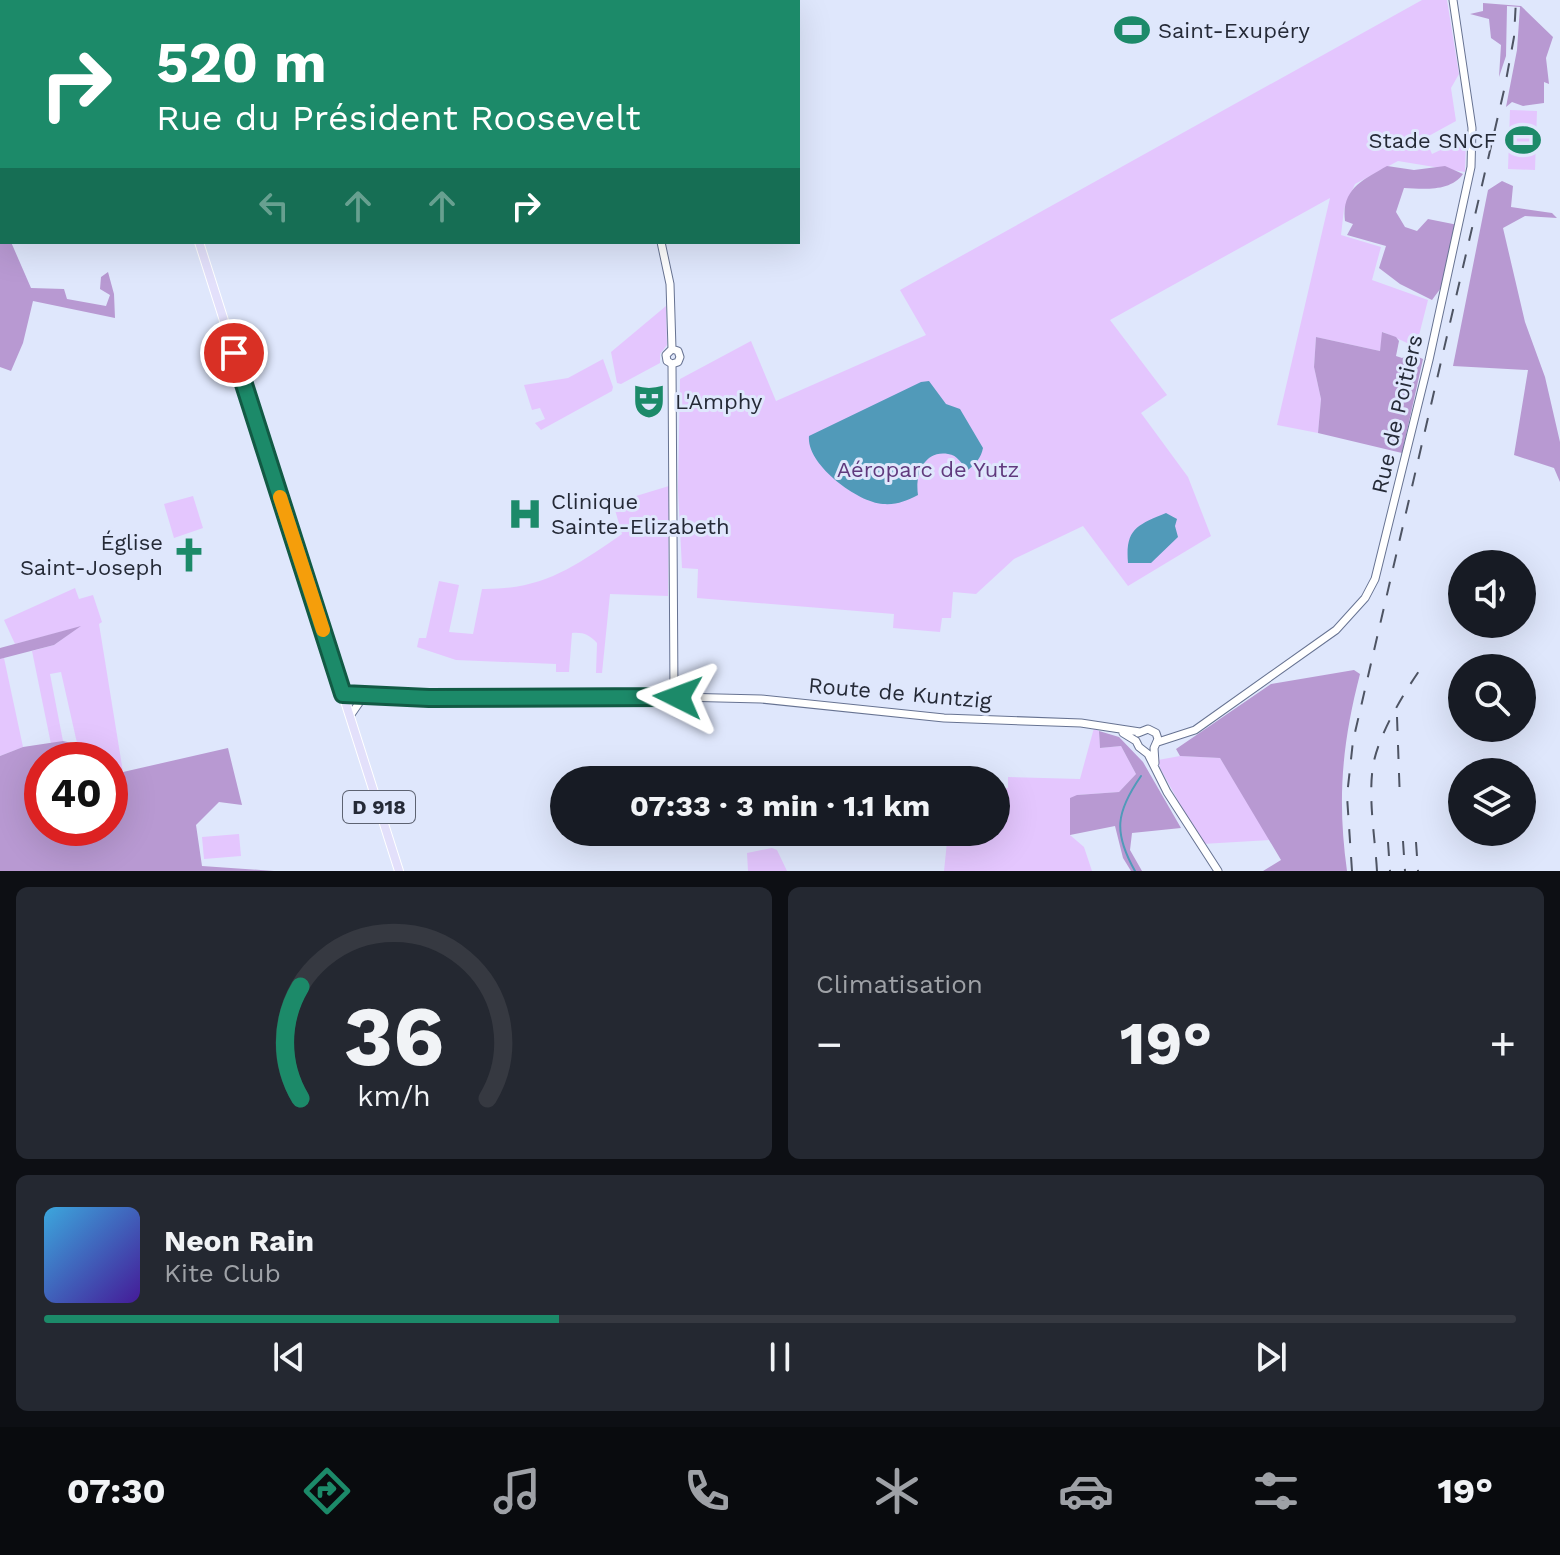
<!DOCTYPE html>
<html lang="fr">
<meta charset="utf-8">
<style>
body{margin:0;font-family:"Work Sans",sans-serif;background:#242831;color:#f1f3f6;height:100vh;display:flex;flex-direction:column;font-size:30px;white-space:nowrap}
*{box-sizing:border-box;margin:0}
p{font-size:26px;color:#9ea1a6}
.icon{flex:none;width:44px;height:44px;fill:none;stroke:currentColor;stroke-width:2;stroke-linecap:round;stroke-linejoin:round}
.map{position:relative;height:871px;overflow:hidden}
.details{display:flex;flex-direction:column;gap:16px;padding:16px;background:#0d0f14;flex:1}
.details>*{flex:none}
.banner{position:absolute;left:0px;top:0px;width:800px;height:244px;box-shadow:0 8px 32px #0002;background:#1c8a69;color:#fff;overflow:hidden}
.fabs{position:absolute;left:1448px;top:550px;display:grid;gap:16px}
.fabs a{display:grid;place-items:center;width:88px;height:88px;border-radius:50%;background:#171b24;box-shadow:0 8px 32px #0002;font-size:40px}
.speed{position:absolute;left:24px;top:742px;display:flex;gap:16px;font-size:40px;font-weight:700;text-align:center}
.speed>*{display:grid;place-content:center;width:104px;height:104px;border-radius:50%;background:#171b24;box-shadow:0 8px 32px #0002;line-height:1}
.speed .limit{border:12px solid #d22;background:#fff;color:#111}
.pin{position:absolute;display:grid;place-items:center;width:68px;height:68px;color:#fff;margin:-34px;border:4px solid #fff;border-radius:50%;box-shadow:0 2px 8px #0007}
.me{position:absolute;width:88px;margin:-44px;rotate:273deg;stroke-linejoin:round;filter:drop-shadow(0 0 6px #0008)}
.turn{display:flex;align-items:center;gap:28px;height:168px;padding:0 24px;font-size:36px}
.turn .icon{width:104px;height:104px;stroke-width:2.5}
.turn b{display:block;font-size:56px;line-height:68px}
.lanes{display:flex;align-items:center;height:76px;padding:0 24px;background:#0003;justify-content:center;gap:40px;direction:ltr}
.lanes .off{opacity:.35}
.big{font-size:60px;font-weight:700;line-height:1.1}
.details .card{flex:1;display:flex;flex-direction:column;justify-content:center;gap:12px;min-width:0;padding:0 28px;border-radius:12px;background:#242831}
.details .dial{align-items:center;gap:0}
.dial svg{height:208px;overflow:visible;fill:none;stroke:#363941;stroke-width:7;stroke-linecap:round;text-anchor:middle}
.dial text{fill:#f1f3f6;stroke:none}
.song{display:flex;align-items:center;gap:24px}
.cover{width:96px;height:96px;border-radius:12px;background:linear-gradient(135deg,hsl(200 70% 55%),hsl(260 70% 35%))}
.played{height:8px;border-radius:4px;background:linear-gradient(90deg,#1c8a69 35%,#363941 35%)}
.keys{display:flex;justify-content:space-around;direction:ltr}
.heat{display:flex;justify-content:space-between;align-items:center;font-size:44px;direction:ltr}
.details .tiles{flex:1;display:grid;gap:16px;grid-template-columns:1fr 1fr}
.card:last-child{grid-column:span 2}
.trip{position:absolute;left:550px;top:766px;width:460px;height:80px;border-radius:40px;background:#171b24;box-shadow:0 8px 32px #0002;font-weight:700;line-height:80px;text-align:center}
.tabs{display:flex;height:128px;justify-content:space-around;align-items:center;background:#090b0e;color:#9ea1a6}
.tabs .icon{width:56px;height:56px}
.tabs .current{color:#1c8a69}
.tabs b{font-size:36px;color:#f1f3f6}
.map>svg:first-child{display:block}
.green{fill:#e4c6fe}
.forest{fill:#b899d2}
.water{fill:#519ab9}
.lines{fill:none;stroke-linecap:round;stroke-linejoin:round}
.stream{stroke:#519ab9;stroke-width:2}
.secondary-casing{stroke:#677392;stroke-width:9}
.primary-casing{stroke:#fff;stroke-width:10}
.secondary{stroke:#fff;stroke-width:7}
.primary{stroke:#e3e0fb;stroke-width:8}
.rail{stroke:#4e5463;stroke-width:2;stroke-dasharray:14 14;stroke-linecap:butt}
.route-casing{stroke:#125a44;stroke-width:20}
.route{stroke:#1c8a69;stroke-width:14}
.slow{stroke:#f59e0b;stroke-width:14}
.labels{text-anchor:middle;dominant-baseline:central;stroke-width:6;stroke-linejoin:round;paint-order:stroke}
.shield{fill:#dfe7fc;stroke:#5d6372;stroke-width:2}
.shield-label{font-size:20px;font-weight:bold;fill:#252a37}
.poi-label{font-size:22px;fill:#252a37;stroke:#dfe7fc;text-anchor:start}
.street-label{font-size:22px;fill:#252a37;stroke:#dfe7fc}
.park-label{font-size:22px;fill:#60397d;stroke:#dfe7fc}
</style>
<div class="map">
<svg width="1560" height="871" viewBox="0 0 1560 871">
<rect width="100%" height="100%" fill="#dfe7fc"/>
<path class="green" d="M1422 0H1447L1459 74 1451 88 1456 121 1425 138 1432 154 1466 138 1465 172 1398 161 1355 184 1344 209 1341 235 1381 247 1372 280 1428 300 1416 347 1383 332 1380 351 1316 337 1314 367 1321 399 1318 433 1277 425 1330 198 1110 320 1167 395 1141 413 1188 477 1211 536 1128 586 1083 526 1014 559 976 594 953 592 951 618H942L940 632 893 628 894 614 697 598 698 569 682 568 678 490 680 379 751 341 776 401 926 335 900 290Z
M1510 110 1537 111 1535 170 1508 169Z
M666 306 667 345 660 354V363L621 384 617 383 611 352Z
M603 359 613 387 612 391 541 430 535 423 545 419 540 408 532 410 524 385 568 378Z
M669 486 668 596 610 594 602 673H596L597 643C590 635 583 632 572 633L569 672H556V664L456 660 417 647 419 638H426L439 581 459 585 449 632 473 634 482 589C543 590 574 567 622 534L613 503Z
M193 496 203 528 174 538 164 504Z
M75 588 79 599 93 595 102 622 99 624 123 772 110 763V760H105L77 743 61 672 50 674 63 741 51 744 32 651 54 645 79 627 15 644 4 620Z
M4 658 23 747 0 756V659Z
M1094 728 1099 731 1100 748 1121 746 1136 774 1119 792 1077 795 1070 835 1084 847 1092 871H944L948 832H996V788H1008V777L1080 779Z
M1180 756 1220 758 1270 840 1202 844 1160 768 1158 760Z
M239 834 241 856 204 859 202 837Z
M772 848 777 850 787 871H748L747 853Z"/>
<path class="forest" d="M1483 3 1521 6 1553 37 1546 58 1549 84 1544 82V103L1523 106 1512 102 1506 107 1517 50 1520 7 1507 6 1506 56 1499 77 1501 45 1491 38 1489 19 1470 14 1483 11Z
M1387 166 1414 170 1445 166 1463 174C1450 192 1424 189 1404 188L1396 212 1405 227 1417 231 1428 219 1458 225 1446 281 1432 300 1400 284 1379 268 1386 246 1347 235 1353 224 1345 221C1341 189 1363 180 1387 166Z
M1502 181 1513 186 1511 207 1552 213 1557 218 1525 216 1503 228 1525 322 1545 377 1560 442V482L1554 468 1514 455 1528 370 1453 366 1488 190Z
M0 217 2 242H11L31 288 64 289 67 299 106 306 110 295 100 289 101 277 108 272 114 294 115 318 33 301 23 343 11 371 0 367Z
M1382 332 1396 337 1399 341 1396 356 1402 358 1411 354 1423 359 1402 453 1318 433 1321 399 1314 367 1316 337 1380 351Z
M81 626 54 645 0 659V648Z
M1354 670 1360 674C1342 744 1337 799 1347 871H1263L1281 860 1220 758 1180 756 1176 749 1271 684Z
M1099 731 1119 737 1143 762 1181 828 1132 833 1130 850 1142 871H1131L1123 858 1115 826 1070 835V798L1077 795 1119 792 1136 774 1121 746 1100 748Z
M63 741 85 746 105 760H42V828H110V763L123 772 228 748 242 805 219 802 196 825 202 866 274 871H0V756L23 747Z"/>
<path class="water" d="M929 381 946 404 960 409 983 448C981 458 976 463 968 470 961 464 958 455 948 454 923 450 915 476 918 495 906 501 897 505 883 504 857 502 806 464 809 436L921 382Z
M1166 513 1177 519 1175 526 1178 537 1151 563H1128C1125 529 1137 525 1166 513Z"/>
<g class="lines">
<path class="stream" d="M1135 871C1113 832 1116 812 1141 776"/>
<g class="secondary-casing">
<path id="secondary" d="M606 0 607 2
M305 2 308 0
M661 242 670 284 672 349
M672 349 678 351 680 357 678 362 672 364
M672 349 666 355 667 361 672 364
M672 364 674 693
M343 694 390 697H668
M678 697 761 699 944 718 1081 723 1140 732
M350 716 361 700
M1123 733 1136 741 1139 747 1148 754 1167 792 1218 871
M1138 733 1148 729 1156 733 1158 739 1154 748 1155 763
M1158 742 1195 730 1336 630 1365 598 1375 579 1429 360 1471 167 1472 128 1453 0"/>
</g>
<g class="primary-casing">
<path id="primary" d="M120 0 121 2
M199 242 399 871"/>
</g>
<use href="#secondary" class="secondary"/>
<use href="#primary" class="primary"/>
<path class="rail" d="M1397 717 1400 801
M1403 841 1405 871
M1388 842 1390 871
M1416 842 1418 871
M1352 871 1347 796 1353 741 1505 86 1514 37 1516 0
M1377 871C1375 837 1368 799 1373 766 1378 736 1402 696 1419 671"/>
</g>
<g class="lines">
<g class="route-casing">
<path id="route" d="M234 353 343 694 429 698 668 697 673 692 678 697"/>
</g>
<use href="#route" class="route"/>
<path class="slow" d="M280 497 323 630"/>
</g>
<defs>
<g id="stadium-bare" transform="scale(2.76)"><path d="M0-5a6.5 5 0 1 0 0 10a6.5 5 0 1 0 0-10ZM-3.5-1.8h7v3.6h-7Z" fill="#1c8a69" stroke="#dfe7fc" stroke-width="2.5" paint-order="stroke"/></g>
<g id="theatre-bare" transform="scale(2.76)"><path d="M-5-5.5Q0-4 5-5.5V0Q5 5 0 6Q-5 5-5 0ZM-3.3-2.5H-1v1.5H-3.3ZM1-2.5H3.3v1.5H1ZM-2.8 1Q0 5.5 2.8 1Z" fill="#1c8a69" stroke="#dfe7fc" stroke-width="2.5" paint-order="stroke"/></g>
<g id="hospital-bare" transform="scale(2.76)"><path d="M-5-5h3v3.5h4V-5h3V5h-3V1.5h-4V5h-3Z" fill="#1c8a69" stroke="#dfe7fc" stroke-width="2.5" paint-order="stroke"/></g>
<g id="church-bare" transform="scale(2.76)"><path d="M-1.2-6h2.4v3.5h3.3v2.4h-3.3V6h-2.4V-.1h-3.3v-2.4h3.3Z" fill="#1c8a69" stroke="#dfe7fc" stroke-width="2.5" paint-order="stroke"/></g>
</defs>
<g fill-rule="evenodd">
<use href="#stadium-bare" x="1132" y="30"/>
<use href="#stadium-bare" x="1523" y="140"/>
<use href="#theatre-bare" x="649" y="401"/>
<use href="#hospital-bare" x="525" y="514"/>
<use href="#church-bare" x="189" y="555"/>
</g>
<g class="labels">
<rect class="shield" x="343" y="791" width="72" height="32" rx="6"/>
<g class="shield-label">
<text x="379" y="807">D 918</text>
</g>
<g class="poi-label">
<text x="1158" y="30">Saint-Exupéry</text>
<text x="1497" y="140" text-anchor="end">Stade SNCF</text>
<text x="675" y="401">L'Amphy</text>
<text x="551" y="501">Clinique<tspan x="551" dy="25">Sainte-Elizabeth</tspan></text>
<text x="163" y="542" text-anchor="end">Église<tspan x="163" dy="25">Saint-Joseph</tspan></text>
</g>
<g class="street-label">
<text transform="translate(1397 414) rotate(-77)">Rue de Poitiers</text>
<text transform="translate(900 693) rotate(5)">Route de Kuntzig</text>
</g>
<g class="park-label">
<text x="928" y="469">Aéroparc de Yutz</text>
</g>
</g>
</svg>
<div class="fabs">
<a><svg class="icon" aria-label="sound" viewBox="0 0 24 24"><path d="M4 9h4l5-4v14l-5-4H4zM17 9q2 3 0 6"/></svg></a>
<a><svg class="icon" aria-label="search" viewBox="0 0 24 24"><circle cx="10" cy="10" r="6"/><path d="M15 15l6 6"/></svg></a>
<a><svg class="icon" aria-label="layers" viewBox="0 0 24 24"><path d="M12 4l9 5-9 5-9-5zM3 14l9 5 9-5"/></svg></a>
</div>
<div class="speed"><div class="limit">40</div></div>
<div class="pin" style="left:234px;top:353px;background:#d93025"><svg class="icon" aria-label="arrive" viewBox="0 0 24 24"><path d="M6 21V4h12l-3 4 3 4H6"/></svg></div>
<svg class="me" style="left:678px;top:697px" viewBox="-20 -20 40 40"><path d="M0-17L14 15 0 8-14 15z" fill="#1c8a69" stroke="#fff" stroke-width="4"/></svg>
<div class="trip">07:33 · 3 min · 1.1 km</div>
<div class="banner">
<div class="turn"><svg class="icon" aria-label="right" viewBox="0 0 24 24"><path d="M7 20v-9h11M14 6l5 5-5 5"/></svg><div><b>520 m</b>Rue du Président Roosevelt</div></div>
<div class="lanes"><svg class="icon off" aria-label="left" viewBox="0 0 24 24"><path d="M17 20v-9H6M10 6l-5 5 5 5"/></svg><svg class="icon off" aria-label="ahead" viewBox="0 0 24 24"><path d="M12 20V5M6 11l6-6 6 6"/></svg><svg class="icon off" aria-label="ahead" viewBox="0 0 24 24"><path d="M12 20V5M6 11l6-6 6 6"/></svg><svg class="icon" aria-label="right" viewBox="0 0 24 24"><path d="M7 20v-9h11M14 6l5 5-5 5"/></svg></div>
</div>
</div>
<section class="details">
<div class="tiles">
<div class="card dial"><svg viewBox="0 0 100 80">
<path d="M14 69A42 42 0 1 1 86 69"/>
<path d="M14 69A42 42 0 0 1 14 26" stroke="#1c8a69"/>
<text x="50" y="56" font-size="32" font-weight="700">36</text>
<text x="50" y="72" font-size="11">km/h</text>
</svg></div>
<div class="card"><p>Climatisation</p>
<div class="heat"><a>−</a><b class="big">19°</b><a>+</a></div>
</div>
<div class="card">
<div class="song"><i class="cover"></i><div><b>Neon Rain</b><p>Kite Club</p></div></div>
<div class="played"></div>
<div class="keys"><svg class="icon" aria-label="previous" viewBox="0 0 24 24"><path d="M18 5L8 12l10 7zM5 5v14"/></svg><svg class="icon" aria-label="pause" viewBox="0 0 24 24"><path d="M8 5v14M16 5v14"/></svg><svg class="icon" aria-label="next" viewBox="0 0 24 24"><path d="M6 5l10 7-10 7zM19 5v14"/></svg></div>
</div>
</div>
</section>
<nav class="tabs">
<b>07:30</b>
<svg class="icon current" aria-label="directions" viewBox="0 0 24 24"><path d="M12 3l9 9-9 9-9-9zM9 14v-3h6M13 9l2 2-2 2"/></svg>
<svg class="icon" aria-label="music" viewBox="0 0 24 24"><path d="M9 18V5l10-2v13"/><circle cx="6" cy="18" r="3"/><circle cx="16" cy="16" r="3"/></svg>
<svg class="icon" aria-label="phone" viewBox="0 0 24 24"><path d="M5 4h4l2 5-3 2q2 4 5 5l2-3 5 2v4C11 20 4 13 5 4z"/></svg>
<svg class="icon" aria-label="climate" viewBox="0 0 24 24"><path d="M12 3v18M4 7l16 10M4 17L20 7"/></svg>
<svg class="icon" aria-label="car" viewBox="0 0 24 24"><path d="M5 17H2v-5l4-1 3-4h7l3 4 3 1v5h-3M9 17h6M6 11h13"/><circle cx="7" cy="17" r="2"/><circle cx="17" cy="17" r="2"/></svg>
<svg class="icon" aria-label="filters" viewBox="0 0 24 24"><path d="M4 7h16M4 17h16"/><circle cx="9" cy="7" r="2"/><circle cx="15" cy="17" r="2"/></svg>
<b>19°</b>
</nav>
